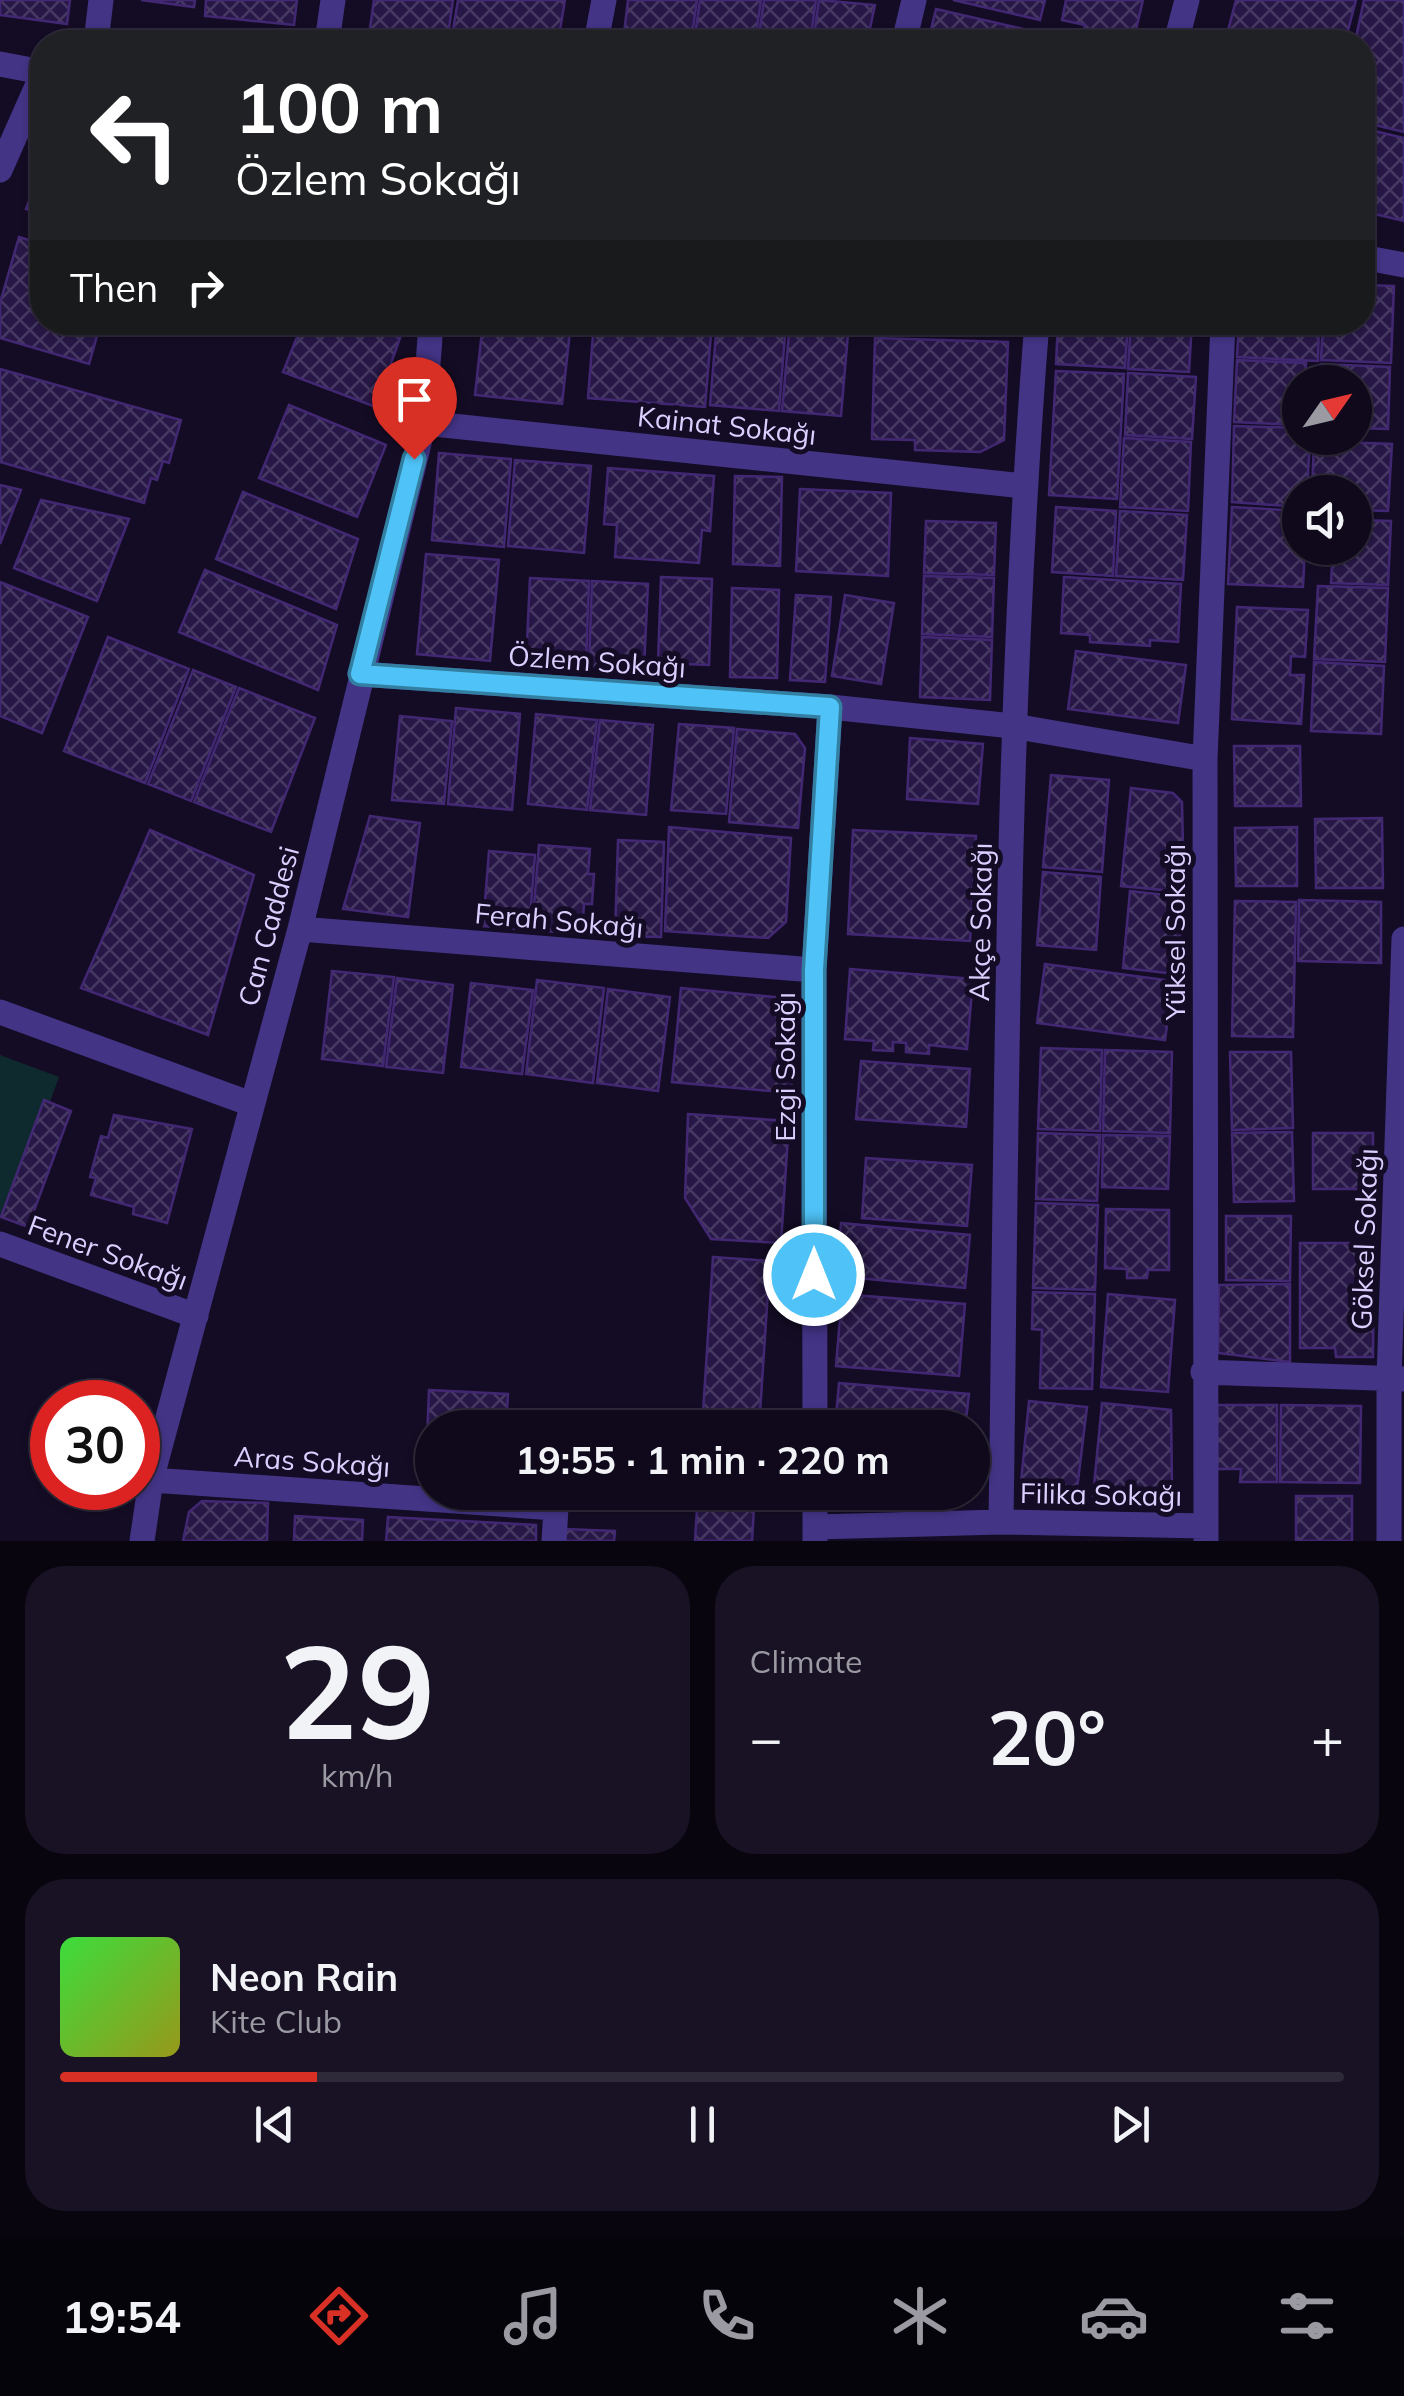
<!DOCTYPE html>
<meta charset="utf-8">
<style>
body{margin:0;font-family:Mulish,sans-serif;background:#181224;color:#f1f3f6;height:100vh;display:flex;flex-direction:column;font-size:38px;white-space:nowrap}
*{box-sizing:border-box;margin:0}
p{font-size:32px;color:#9b9aa3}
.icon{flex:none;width:55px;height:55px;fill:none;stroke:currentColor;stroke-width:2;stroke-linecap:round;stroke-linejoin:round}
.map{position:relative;height:1541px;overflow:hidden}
.side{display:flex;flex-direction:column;gap:25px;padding:25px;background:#08050f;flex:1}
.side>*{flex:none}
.top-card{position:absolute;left:30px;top:30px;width:1345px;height:305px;border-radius:40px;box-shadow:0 2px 8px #0004,0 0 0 2px #2f2a3a;background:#202124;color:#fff;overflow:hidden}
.needle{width:65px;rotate:56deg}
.controls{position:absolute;left:1282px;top:365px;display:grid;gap:20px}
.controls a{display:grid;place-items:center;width:90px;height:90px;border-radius:50%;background:#0f091b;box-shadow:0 2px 8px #0004,0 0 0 2px #2f2a3a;font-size:50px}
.speed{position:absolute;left:30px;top:1380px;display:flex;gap:20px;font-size:50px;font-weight:700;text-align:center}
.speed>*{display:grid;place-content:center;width:130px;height:130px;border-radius:50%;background:#0f091b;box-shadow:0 2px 8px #0004,0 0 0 2px #2f2a3a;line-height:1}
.speed .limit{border:15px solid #d22;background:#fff;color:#111}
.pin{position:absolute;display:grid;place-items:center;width:85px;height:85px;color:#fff;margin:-102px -42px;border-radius:50% 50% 50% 0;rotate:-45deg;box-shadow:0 0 10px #0007}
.pin .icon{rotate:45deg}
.me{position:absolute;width:110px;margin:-55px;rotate:0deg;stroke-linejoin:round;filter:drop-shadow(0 0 8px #0008)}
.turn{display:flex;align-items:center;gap:35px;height:210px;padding:0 40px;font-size:45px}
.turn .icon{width:130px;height:130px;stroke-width:2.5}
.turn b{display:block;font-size:70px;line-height:85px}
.then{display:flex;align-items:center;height:95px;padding:0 40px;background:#0003;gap:20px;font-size:38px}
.big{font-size:75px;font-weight:700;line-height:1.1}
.side .widget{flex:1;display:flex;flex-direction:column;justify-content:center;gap:15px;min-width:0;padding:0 35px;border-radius:40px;background:#181224}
.side .dial{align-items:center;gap:0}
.dial b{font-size:130px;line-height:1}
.song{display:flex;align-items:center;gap:30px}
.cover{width:120px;height:120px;border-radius:15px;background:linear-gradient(135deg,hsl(120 70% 55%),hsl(60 70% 35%))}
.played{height:10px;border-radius:5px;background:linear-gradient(90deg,#d93025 20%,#2f2a3a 20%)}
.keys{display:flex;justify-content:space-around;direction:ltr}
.heat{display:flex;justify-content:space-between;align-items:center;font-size:55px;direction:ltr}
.side .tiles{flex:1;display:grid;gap:25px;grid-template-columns:1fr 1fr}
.widget:last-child{grid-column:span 2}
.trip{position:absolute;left:415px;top:1410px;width:575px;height:100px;border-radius:50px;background:#0f091b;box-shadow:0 2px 8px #0004,0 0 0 2px #2f2a3a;font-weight:700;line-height:100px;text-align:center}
.dock{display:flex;height:160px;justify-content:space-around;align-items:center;background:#06040b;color:#9b9aa3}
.dock .icon{width:70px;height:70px}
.dock .current{color:#d93025}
.dock b{font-size:45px;color:#f1f3f6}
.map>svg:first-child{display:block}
.garden{fill:#0f2a2e}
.building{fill:url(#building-cross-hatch);stroke:#422873;stroke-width:2.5}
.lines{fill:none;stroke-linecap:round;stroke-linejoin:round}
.minor{stroke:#433486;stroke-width:25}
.route-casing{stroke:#337fa1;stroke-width:25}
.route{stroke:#4fc3f7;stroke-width:18}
.labels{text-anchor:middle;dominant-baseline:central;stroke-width:10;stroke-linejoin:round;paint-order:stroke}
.street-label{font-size:28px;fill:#dbcfff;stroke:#140c24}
</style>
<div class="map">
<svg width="1404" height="1541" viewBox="0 0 1404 1541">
<defs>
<pattern id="building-cross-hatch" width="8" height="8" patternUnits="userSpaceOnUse" patternTransform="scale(2.5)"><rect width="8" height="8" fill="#271746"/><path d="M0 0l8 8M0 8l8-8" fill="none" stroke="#463862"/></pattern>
</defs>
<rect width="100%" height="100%" fill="#140c24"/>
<path class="garden" d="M0 1055 59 1077 7 1220 0 1217Z"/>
<path class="building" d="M0 0H70L67 24 0 15Z
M141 0H195L194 7Z
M206 0H297L294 25 205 16Z
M374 0H453L447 42H368Z
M458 0H565L558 42H451Z
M628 0H697L691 42H623Z
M700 0H761L755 42H694Z
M764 0H816L810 42H758Z
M819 0 875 5 867 42H813Z
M953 0H1045L1040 20Z
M1066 0H1143L1133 42H1119L1121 34 1109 32 1107 40 1083 35 1085 25 1062 20Z
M1236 0H1356L1345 42H1225Z
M1364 0H1404V132L1362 122V42H1355Z
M936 9 1037 32 1035 42H928Z
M1362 128 1404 138V221L1362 211Z
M42 167V214L26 209Z
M19 237 42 244V322H101L89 364 0 338V303Z
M1362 285 1394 286 1391 363 1321 360 1323 322H1362Z
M303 322H360L400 338 389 369 401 374 386 411 283 372Z
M483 322H571L562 404 475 395Z
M594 322H712L705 407 588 398Z
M717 322H786L779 411 710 405Z
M790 322H849L841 416 782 411Z
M873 322H1003V329Z
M1058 322H1128L1125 368 1056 364Z
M1131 322H1192L1189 372 1128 369Z
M1239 322H1319L1318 361 1237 357Z
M875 338 1008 342 1004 440 980 452 915 450V440L872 439Z
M1237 360 1306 363 1305 382H1300V425L1234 422Z
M1321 364 1390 367 1388 429 1355 428V382H1321Z
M0 369 181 420 169 463 163 461 157 480 151 478 144 503 0 462Z
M1056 371 1124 374 1117 499 1049 495Z
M1128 373 1196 377 1192 439 1125 435Z
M289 405 386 445 357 517 259 478Z
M1234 426 1300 428V438H1310L1307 492H1300V507L1232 502Z
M1124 438 1191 442 1188 511 1120 507Z
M1314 441 1392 444 1388 511 1355 510V492H1312Z
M439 453 511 459 504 547 432 540Z
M515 460 591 466 584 553 508 546Z
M608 468 714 476 710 531 702 530 699 563 615 557 617 525 604 524Z
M735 476 782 477 780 566 733 564Z
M0 485 21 490 0 544Z
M800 489 891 493 888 576 796 571Z
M243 492 358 539 336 609 216 559Z
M41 500 129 519 97 601 14 568Z
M1056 507 1116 511 1113 576 1052 572Z
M1232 507 1300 511V548H1305L1303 587 1228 584Z
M1120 511 1187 515 1183 580 1116 576Z
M1355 520 1391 521 1388 585 1331 583 1333 548H1355Z
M926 521 996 523 994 575 924 573Z
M426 554 499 560 490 661 417 654Z
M205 570 337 625 318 690 179 632Z
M924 576 994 578 992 637 922 634Z
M661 577 712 579 709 665 658 663Z
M1064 577 1181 584 1178 642 1150 640V646L1090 642V635L1061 633Z
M530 578 589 581 586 666 526 663Z
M592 581 648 584 644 668 589 666Z
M0 582 88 617 42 733 0 716Z
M1318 586 1388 588 1385 662 1314 659Z
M732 588 779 590 777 678 730 677Z
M796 595 831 597 825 682 790 680Z
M845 595 894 603 881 684 832 676Z
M1237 607 1308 610 1305 657 1291 656 1290 675H1304L1301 724 1232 719Z
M108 637 189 669 145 783 64 751Z
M922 637 992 640 990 700 920 697Z
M1076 651 1186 665 1178 723 1068 709Z
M1314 662 1384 666 1381 734 1311 731Z
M193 670 236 687 191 801 148 784Z
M239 688 315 718 271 832 194 802Z
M456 708 520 714 512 810 448 804Z
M536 714 597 720 587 810 528 804Z
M400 716 452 721 444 804 392 800Z
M600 720 653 725 646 815 590 810Z
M679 724 734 728 726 814 671 810Z
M737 729 795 734 805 748 798 828 729 822Z
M910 738 983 744 978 804 907 799Z
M1234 746H1300L1301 806H1235Z
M1051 775 1109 780 1102 872 1043 867Z
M1131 788 1173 793 1182 802 1184 892 1121 886Z
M370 816 420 823 408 917 343 909Z
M1382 818 1383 888H1316L1315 819Z
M669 827 791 838 786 922 768 938 665 931Z
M1297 827V886H1236L1235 828Z
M150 830 254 875 208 1035 81 988Z
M853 830 976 836 970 941 848 934Z
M618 840 664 842 661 937 615 936Z
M539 845 590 849 588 874H594L592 904H584L582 934 532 930Z
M489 851 535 855 529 930 483 926Z
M1043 872 1101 877 1096 950 1037 945Z
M1130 891 1184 897 1176 974 1123 968Z
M1299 900 1381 902V963L1298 961Z
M1235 901 1296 902 1293 1037 1232 1036Z
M1045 964 1173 981 1165 1040 1037 1023Z
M850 969 973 979 967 1049 929 1045V1054L906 1052V1043L893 1042V1051L873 1050 874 1041 845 1039Z
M332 971 394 977 383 1066 322 1059Z
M397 978 453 985 443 1073 386 1067Z
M537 980 604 988 593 1083 526 1074Z
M471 983 533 990 522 1074 461 1067Z
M681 988 784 998 799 1015 791 1093 672 1082Z
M608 989 670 997 658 1091 597 1083Z
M1041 1048 1102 1050 1100 1131 1038 1129Z
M1105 1050 1172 1052 1170 1133 1103 1131Z
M1230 1052H1291L1293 1128 1232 1130Z
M861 1061 970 1069 966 1127 856 1119Z
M44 1100 71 1111 28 1227 1 1217Z
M688 1114 789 1121 781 1243 711 1239 685 1198Z
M114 1115 192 1129 167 1223 133 1214 134 1207 91 1195 96 1178 90 1177 101 1136 108 1138Z
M1292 1132 1294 1201 1234 1202 1232 1133Z
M1038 1133 1100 1135 1097 1201 1036 1199Z
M1313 1133H1373V1189H1313Z
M1103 1135 1170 1136 1168 1189 1102 1187Z
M866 1158 972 1165 967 1226 862 1218Z
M1036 1203 1098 1205 1095 1290 1033 1288Z
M1106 1209 1169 1210V1270H1148L1147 1278H1127V1269L1105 1268Z
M1226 1216H1291L1290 1281 1226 1280Z
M841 1223 970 1235 965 1288 836 1276Z
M1300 1243H1374L1373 1357H1336L1335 1348H1300Z
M713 1257 770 1261 759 1428H702Z
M1290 1284V1362L1218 1353 1219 1285Z
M1033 1292 1095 1294 1092 1389 1040 1388 1042 1330 1032 1329Z
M842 1294 965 1304 959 1376 836 1366Z
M1108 1294 1175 1300 1168 1392 1101 1387Z
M839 1383 969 1394 965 1428H835Z
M429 1390 508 1394 506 1428H432V1466H426Z
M1029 1401 1087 1407 1076 1497 1031 1492 1021 1482Z
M1102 1403 1171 1410 1172 1488 1147 1502 1093 1496Z
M1217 1405H1277V1482H1240L1241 1469H1217Z
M1281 1405 1361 1406 1360 1483 1280 1482Z
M698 1492H755L752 1541H695Z
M866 1492H960L959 1501Z
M1296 1496H1352V1541H1296Z
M202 1501 268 1503 267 1541H183L189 1512Z
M295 1516 363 1520 362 1541H294Z
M388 1517 536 1525V1541H386Z
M564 1529 615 1531 614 1541H564Z"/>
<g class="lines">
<path class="minor" d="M96 42 101 0
M327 42 333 0
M596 42 604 0
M904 42 914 0
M1176 42 1187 0
M0 64 42 72
M0 170 42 75
M1362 257 1404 265
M424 423 1024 486
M360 674 830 707 1013 726 1205 759
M300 929 814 970
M0 1012 251 1104
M0 1244 196 1316
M1203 1372 1403 1379
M815 1428 814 970 830 707
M151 1480 556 1508 554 1541
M1001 1522C1007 1122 1005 722 1037 322
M815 1527 1001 1522 1206 1526
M142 1541 151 1480 300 929 424 423 431 322
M815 1541V1492
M1206 1541 1205 759 1223 322
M1389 1541V1378L1404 939"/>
</g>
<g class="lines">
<g class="route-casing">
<path id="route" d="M414 459 360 674 830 707 814 970V1275"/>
</g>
<use href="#route" class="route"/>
</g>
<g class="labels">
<g class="street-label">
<text transform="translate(727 425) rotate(6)">Kainat Sokağı</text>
<text transform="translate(597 661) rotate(4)">Özlem Sokağı</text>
<text transform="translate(559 920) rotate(5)">Ferah Sokağı</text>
<text transform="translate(980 922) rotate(-89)">Akçe Sokağı</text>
<text transform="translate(268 926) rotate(-75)">Can Caddesi</text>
<text transform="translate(1174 932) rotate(-90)">Yüksel Sokağı</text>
<text transform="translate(784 1067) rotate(-90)">Ezgi Sokağı</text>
<text transform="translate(1364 1239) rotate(-88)">Göksel Sokağı</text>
<text transform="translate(108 1252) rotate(20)">Fener Sokağı</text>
<text transform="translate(312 1461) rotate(4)">Aras Sokağı</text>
<text transform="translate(1101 1494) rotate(1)">Filika Sokağı</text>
</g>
</g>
</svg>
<div class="controls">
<a><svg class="needle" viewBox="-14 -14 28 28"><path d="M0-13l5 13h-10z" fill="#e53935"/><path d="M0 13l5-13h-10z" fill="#9b9aa3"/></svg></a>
<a><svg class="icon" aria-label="sound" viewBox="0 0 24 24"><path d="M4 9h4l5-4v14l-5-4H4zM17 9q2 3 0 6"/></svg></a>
</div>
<div class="speed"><div class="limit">30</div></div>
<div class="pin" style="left:414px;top:459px;background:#d93025"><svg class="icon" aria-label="arrive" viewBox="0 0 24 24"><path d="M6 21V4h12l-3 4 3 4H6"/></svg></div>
<svg class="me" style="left:814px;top:1275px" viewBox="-20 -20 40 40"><circle r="17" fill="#4fc3f7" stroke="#fff" stroke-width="3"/><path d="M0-11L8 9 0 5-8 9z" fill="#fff"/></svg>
<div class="trip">19:55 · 1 min · 220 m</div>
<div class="top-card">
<div class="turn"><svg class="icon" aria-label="left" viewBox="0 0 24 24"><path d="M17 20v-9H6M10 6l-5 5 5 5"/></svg><div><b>100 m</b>Özlem Sokağı</div></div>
<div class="then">Then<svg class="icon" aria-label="right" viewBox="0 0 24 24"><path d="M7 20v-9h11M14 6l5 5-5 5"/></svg></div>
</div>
</div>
<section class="side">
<div class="tiles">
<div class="widget dial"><b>29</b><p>km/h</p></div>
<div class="widget"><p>Climate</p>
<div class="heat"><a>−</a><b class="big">20°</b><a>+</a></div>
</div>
<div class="widget">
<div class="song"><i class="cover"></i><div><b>Neon Rain</b><p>Kite Club</p></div></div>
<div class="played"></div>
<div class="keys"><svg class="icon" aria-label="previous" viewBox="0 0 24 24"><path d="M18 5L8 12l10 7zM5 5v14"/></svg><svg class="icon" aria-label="pause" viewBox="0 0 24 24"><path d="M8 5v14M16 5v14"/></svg><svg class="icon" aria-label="next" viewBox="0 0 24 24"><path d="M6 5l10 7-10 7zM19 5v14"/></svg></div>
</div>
</div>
</section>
<nav class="dock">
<b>19:54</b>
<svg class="icon current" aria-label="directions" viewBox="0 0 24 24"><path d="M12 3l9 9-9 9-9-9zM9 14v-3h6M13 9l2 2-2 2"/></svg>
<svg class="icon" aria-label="music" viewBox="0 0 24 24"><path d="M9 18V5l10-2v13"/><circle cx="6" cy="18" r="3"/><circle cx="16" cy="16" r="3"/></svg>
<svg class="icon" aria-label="phone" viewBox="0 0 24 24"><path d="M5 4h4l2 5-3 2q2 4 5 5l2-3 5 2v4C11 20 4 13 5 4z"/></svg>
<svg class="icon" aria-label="climate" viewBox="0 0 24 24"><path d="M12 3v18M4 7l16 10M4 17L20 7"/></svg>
<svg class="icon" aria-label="car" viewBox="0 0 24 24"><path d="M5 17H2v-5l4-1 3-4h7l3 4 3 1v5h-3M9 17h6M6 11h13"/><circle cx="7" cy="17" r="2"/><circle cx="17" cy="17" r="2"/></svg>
<svg class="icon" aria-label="filters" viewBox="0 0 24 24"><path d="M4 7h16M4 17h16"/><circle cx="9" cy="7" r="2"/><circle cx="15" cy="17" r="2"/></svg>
</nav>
